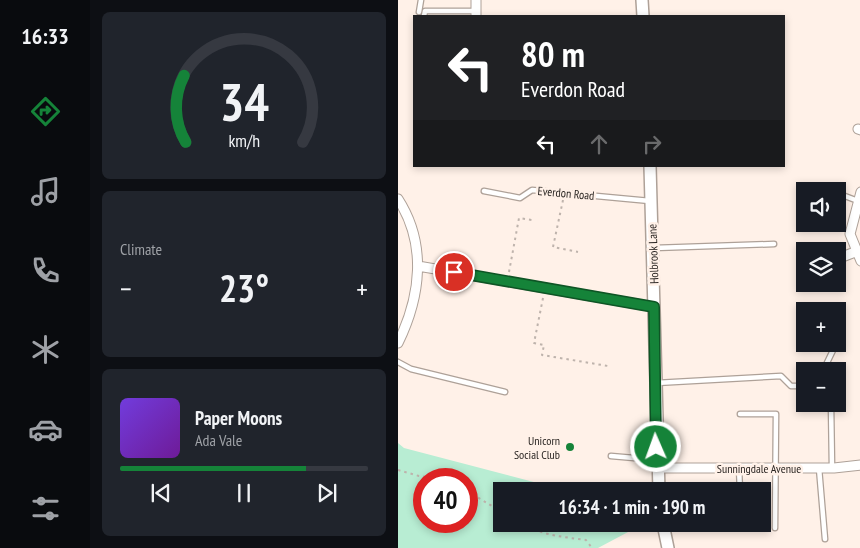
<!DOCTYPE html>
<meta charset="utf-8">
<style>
body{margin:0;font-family:"PT Sans Narrow",sans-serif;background:#20242c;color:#f1f3f6;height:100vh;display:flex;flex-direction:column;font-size:19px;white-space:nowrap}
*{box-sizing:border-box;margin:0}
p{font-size:16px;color:#9ea1a6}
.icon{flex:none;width:28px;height:28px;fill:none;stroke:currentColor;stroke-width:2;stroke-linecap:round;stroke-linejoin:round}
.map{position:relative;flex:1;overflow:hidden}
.drawer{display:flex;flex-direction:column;gap:12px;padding:12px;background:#0d0f14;width:308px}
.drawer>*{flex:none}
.hud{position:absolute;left:15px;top:15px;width:372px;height:152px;border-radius:0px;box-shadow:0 2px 8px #0003;background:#202124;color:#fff;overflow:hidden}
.tools{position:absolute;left:398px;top:182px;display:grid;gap:10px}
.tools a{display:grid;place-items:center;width:50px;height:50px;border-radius:0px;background:#171b24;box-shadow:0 2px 8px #0003;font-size:25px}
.speed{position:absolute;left:15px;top:468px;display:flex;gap:10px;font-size:25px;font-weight:700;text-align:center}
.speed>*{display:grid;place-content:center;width:65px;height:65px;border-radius:50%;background:#171b24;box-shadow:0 2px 8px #0003;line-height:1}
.speed .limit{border:8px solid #d22;background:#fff;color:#111}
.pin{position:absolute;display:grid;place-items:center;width:42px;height:42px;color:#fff;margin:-21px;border:2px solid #fff;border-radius:50%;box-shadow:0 1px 5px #0007}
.me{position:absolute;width:55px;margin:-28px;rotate:358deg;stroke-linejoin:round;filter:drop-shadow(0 0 4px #0008)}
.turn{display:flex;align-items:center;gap:18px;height:105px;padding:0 25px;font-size:22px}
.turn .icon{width:65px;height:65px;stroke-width:2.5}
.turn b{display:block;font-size:35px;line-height:42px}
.lanes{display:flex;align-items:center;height:48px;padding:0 25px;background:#0003;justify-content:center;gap:25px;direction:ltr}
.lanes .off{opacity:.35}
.big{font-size:38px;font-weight:800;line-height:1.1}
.drawer .widget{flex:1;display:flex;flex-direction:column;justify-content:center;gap:8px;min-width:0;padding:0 18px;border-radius:8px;background:#20242c}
.drawer .dial{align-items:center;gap:0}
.dial svg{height:130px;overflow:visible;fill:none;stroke:#363941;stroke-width:7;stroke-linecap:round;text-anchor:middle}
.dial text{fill:#f1f3f6;stroke:none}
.song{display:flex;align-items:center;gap:15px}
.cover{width:60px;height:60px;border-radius:8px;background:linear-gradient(135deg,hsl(260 70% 55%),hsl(280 70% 35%))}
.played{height:5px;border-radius:2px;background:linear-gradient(90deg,#158339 75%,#363941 75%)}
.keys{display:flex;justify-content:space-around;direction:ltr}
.heat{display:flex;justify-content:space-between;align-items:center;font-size:28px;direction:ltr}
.trip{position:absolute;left:95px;top:482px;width:278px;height:50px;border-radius:0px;background:#171b24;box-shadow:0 2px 8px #0003;font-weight:800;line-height:50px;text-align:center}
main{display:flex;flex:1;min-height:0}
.tabs{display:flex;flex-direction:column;width:90px;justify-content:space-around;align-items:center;background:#090b0e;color:#9ea1a6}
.tabs .icon{width:35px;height:35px}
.tabs .on{color:#158339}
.tabs b{font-size:22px;color:#f1f3f6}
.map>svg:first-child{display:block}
.green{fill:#b8edd3;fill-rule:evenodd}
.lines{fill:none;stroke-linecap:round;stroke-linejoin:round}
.service-casing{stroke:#aea198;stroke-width:7}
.minor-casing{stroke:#aea198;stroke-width:11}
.tertiary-casing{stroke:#aea198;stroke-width:14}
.path{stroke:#beb3ac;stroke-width:2;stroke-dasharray:2.5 4;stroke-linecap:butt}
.service{stroke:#fff;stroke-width:4.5}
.minor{stroke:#fff;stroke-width:9}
.tertiary{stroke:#fff;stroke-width:11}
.route-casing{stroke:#0e5525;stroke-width:12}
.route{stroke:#158339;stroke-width:9}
.poi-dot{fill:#158339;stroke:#fff1e8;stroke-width:2}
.labels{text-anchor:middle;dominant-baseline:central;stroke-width:5;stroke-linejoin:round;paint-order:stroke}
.street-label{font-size:12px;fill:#2a2522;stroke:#fff1e8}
.poi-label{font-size:12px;fill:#2a2522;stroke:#fff1e8;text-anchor:end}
</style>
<main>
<nav class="tabs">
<b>16:33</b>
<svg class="icon on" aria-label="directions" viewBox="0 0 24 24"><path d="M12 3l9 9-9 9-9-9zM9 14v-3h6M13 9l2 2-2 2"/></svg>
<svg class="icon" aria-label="music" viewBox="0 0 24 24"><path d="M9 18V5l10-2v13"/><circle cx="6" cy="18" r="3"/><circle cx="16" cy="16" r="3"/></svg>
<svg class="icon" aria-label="phone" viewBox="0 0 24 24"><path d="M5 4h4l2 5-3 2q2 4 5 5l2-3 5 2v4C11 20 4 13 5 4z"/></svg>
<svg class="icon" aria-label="climate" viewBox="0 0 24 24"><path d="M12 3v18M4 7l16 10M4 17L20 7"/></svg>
<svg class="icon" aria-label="car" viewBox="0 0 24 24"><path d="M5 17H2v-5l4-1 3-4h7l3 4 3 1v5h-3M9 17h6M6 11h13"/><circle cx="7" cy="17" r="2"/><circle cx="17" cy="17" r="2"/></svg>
<svg class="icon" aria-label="filters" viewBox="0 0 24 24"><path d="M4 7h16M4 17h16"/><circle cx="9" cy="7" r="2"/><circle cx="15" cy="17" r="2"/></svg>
</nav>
<section class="drawer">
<div class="widget dial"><svg viewBox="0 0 100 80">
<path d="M14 69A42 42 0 1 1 86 69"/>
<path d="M14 69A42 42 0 0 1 13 28" stroke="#158339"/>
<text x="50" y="56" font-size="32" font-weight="700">34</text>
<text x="50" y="72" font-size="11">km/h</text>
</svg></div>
<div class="widget"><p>Climate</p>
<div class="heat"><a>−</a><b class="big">23°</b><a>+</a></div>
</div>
<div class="widget">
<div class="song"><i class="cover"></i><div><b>Paper Moons</b><p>Ada Vale</p></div></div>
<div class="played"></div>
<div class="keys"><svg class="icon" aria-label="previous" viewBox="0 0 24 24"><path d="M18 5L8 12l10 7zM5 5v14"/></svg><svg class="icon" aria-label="pause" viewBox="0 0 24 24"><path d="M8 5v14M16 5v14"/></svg><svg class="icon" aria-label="next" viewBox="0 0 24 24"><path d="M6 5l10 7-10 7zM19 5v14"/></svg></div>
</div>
</section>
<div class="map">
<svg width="463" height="548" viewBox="0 0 463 548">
<rect width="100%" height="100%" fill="#fff1e8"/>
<path class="green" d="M0 443 6 448 170 491H104V524H232V531L200 548H0ZM26 479H69V521H26Z"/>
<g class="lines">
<g class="service-casing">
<path id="service" d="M21 12 23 0
M26 16 27 11H78
M422 187 433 191
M86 191 122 198 134 190 252 201
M439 193 460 201
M256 248 376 244
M439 342 444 333
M0 362 13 369 107 392
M425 371 438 344
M258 383 383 376 393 386H406
M433 404 434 468
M342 414H378L377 528
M213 456 259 460
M341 468 342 491
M421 468 427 539"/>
</g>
<g class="minor-casing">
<path id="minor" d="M78 0V16
M460 129 463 130
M463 192 452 234 463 261
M0 199C29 244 23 296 0 343
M439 259 457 252
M20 266 256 307
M259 468H436L463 465"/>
</g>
<g class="tertiary-casing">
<path id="tertiary" d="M244 0 245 16
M252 166 261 491
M265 524 270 548"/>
</g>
<path class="path" d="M165 200 155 247 180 252
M111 272 121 218 134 220
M145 298 136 343 146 345 144 355 210 366
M0 470 21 476 44 479
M69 491 104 512
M124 524C144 535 165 537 188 540L194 548"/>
<use href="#service" class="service"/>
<use href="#minor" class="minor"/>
<use href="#tertiary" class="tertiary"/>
</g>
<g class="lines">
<g class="route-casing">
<path id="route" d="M56 272 256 307 258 447"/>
</g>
<use href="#route" class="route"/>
</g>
<circle class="poi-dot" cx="172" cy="447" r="5"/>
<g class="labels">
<g class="street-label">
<text transform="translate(168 193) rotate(5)">Everdon Road</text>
<text transform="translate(255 254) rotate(-92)">Holbrook Lane</text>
<text x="361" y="468">Sunningdale Avenue</text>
</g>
<g class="poi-label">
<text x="162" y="440">Unicorn<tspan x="162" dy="14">Social Club</tspan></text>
</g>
</g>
</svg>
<div class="tools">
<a><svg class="icon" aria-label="sound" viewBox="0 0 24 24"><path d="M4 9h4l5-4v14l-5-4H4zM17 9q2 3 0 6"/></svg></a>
<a><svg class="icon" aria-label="layers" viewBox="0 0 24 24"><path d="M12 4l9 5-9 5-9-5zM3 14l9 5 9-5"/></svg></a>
<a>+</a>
<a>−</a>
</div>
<div class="speed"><div class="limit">40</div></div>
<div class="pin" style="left:56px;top:272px;background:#d93025"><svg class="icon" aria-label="arrive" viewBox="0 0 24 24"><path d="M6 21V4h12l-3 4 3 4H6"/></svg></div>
<svg class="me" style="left:258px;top:447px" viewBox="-20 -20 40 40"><circle r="17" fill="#158339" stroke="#fff" stroke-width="3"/><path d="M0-11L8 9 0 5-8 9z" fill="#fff"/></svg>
<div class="trip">16:34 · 1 min · 190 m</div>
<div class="hud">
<div class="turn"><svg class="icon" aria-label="left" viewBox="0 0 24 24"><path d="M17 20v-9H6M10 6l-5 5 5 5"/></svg><div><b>80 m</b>Everdon Road</div></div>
<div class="lanes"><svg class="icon" aria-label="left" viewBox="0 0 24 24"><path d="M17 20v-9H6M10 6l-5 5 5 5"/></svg><svg class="icon off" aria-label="ahead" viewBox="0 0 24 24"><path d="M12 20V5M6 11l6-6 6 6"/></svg><svg class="icon off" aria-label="right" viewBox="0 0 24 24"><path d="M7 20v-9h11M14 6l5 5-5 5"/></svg></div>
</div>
</div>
</main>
